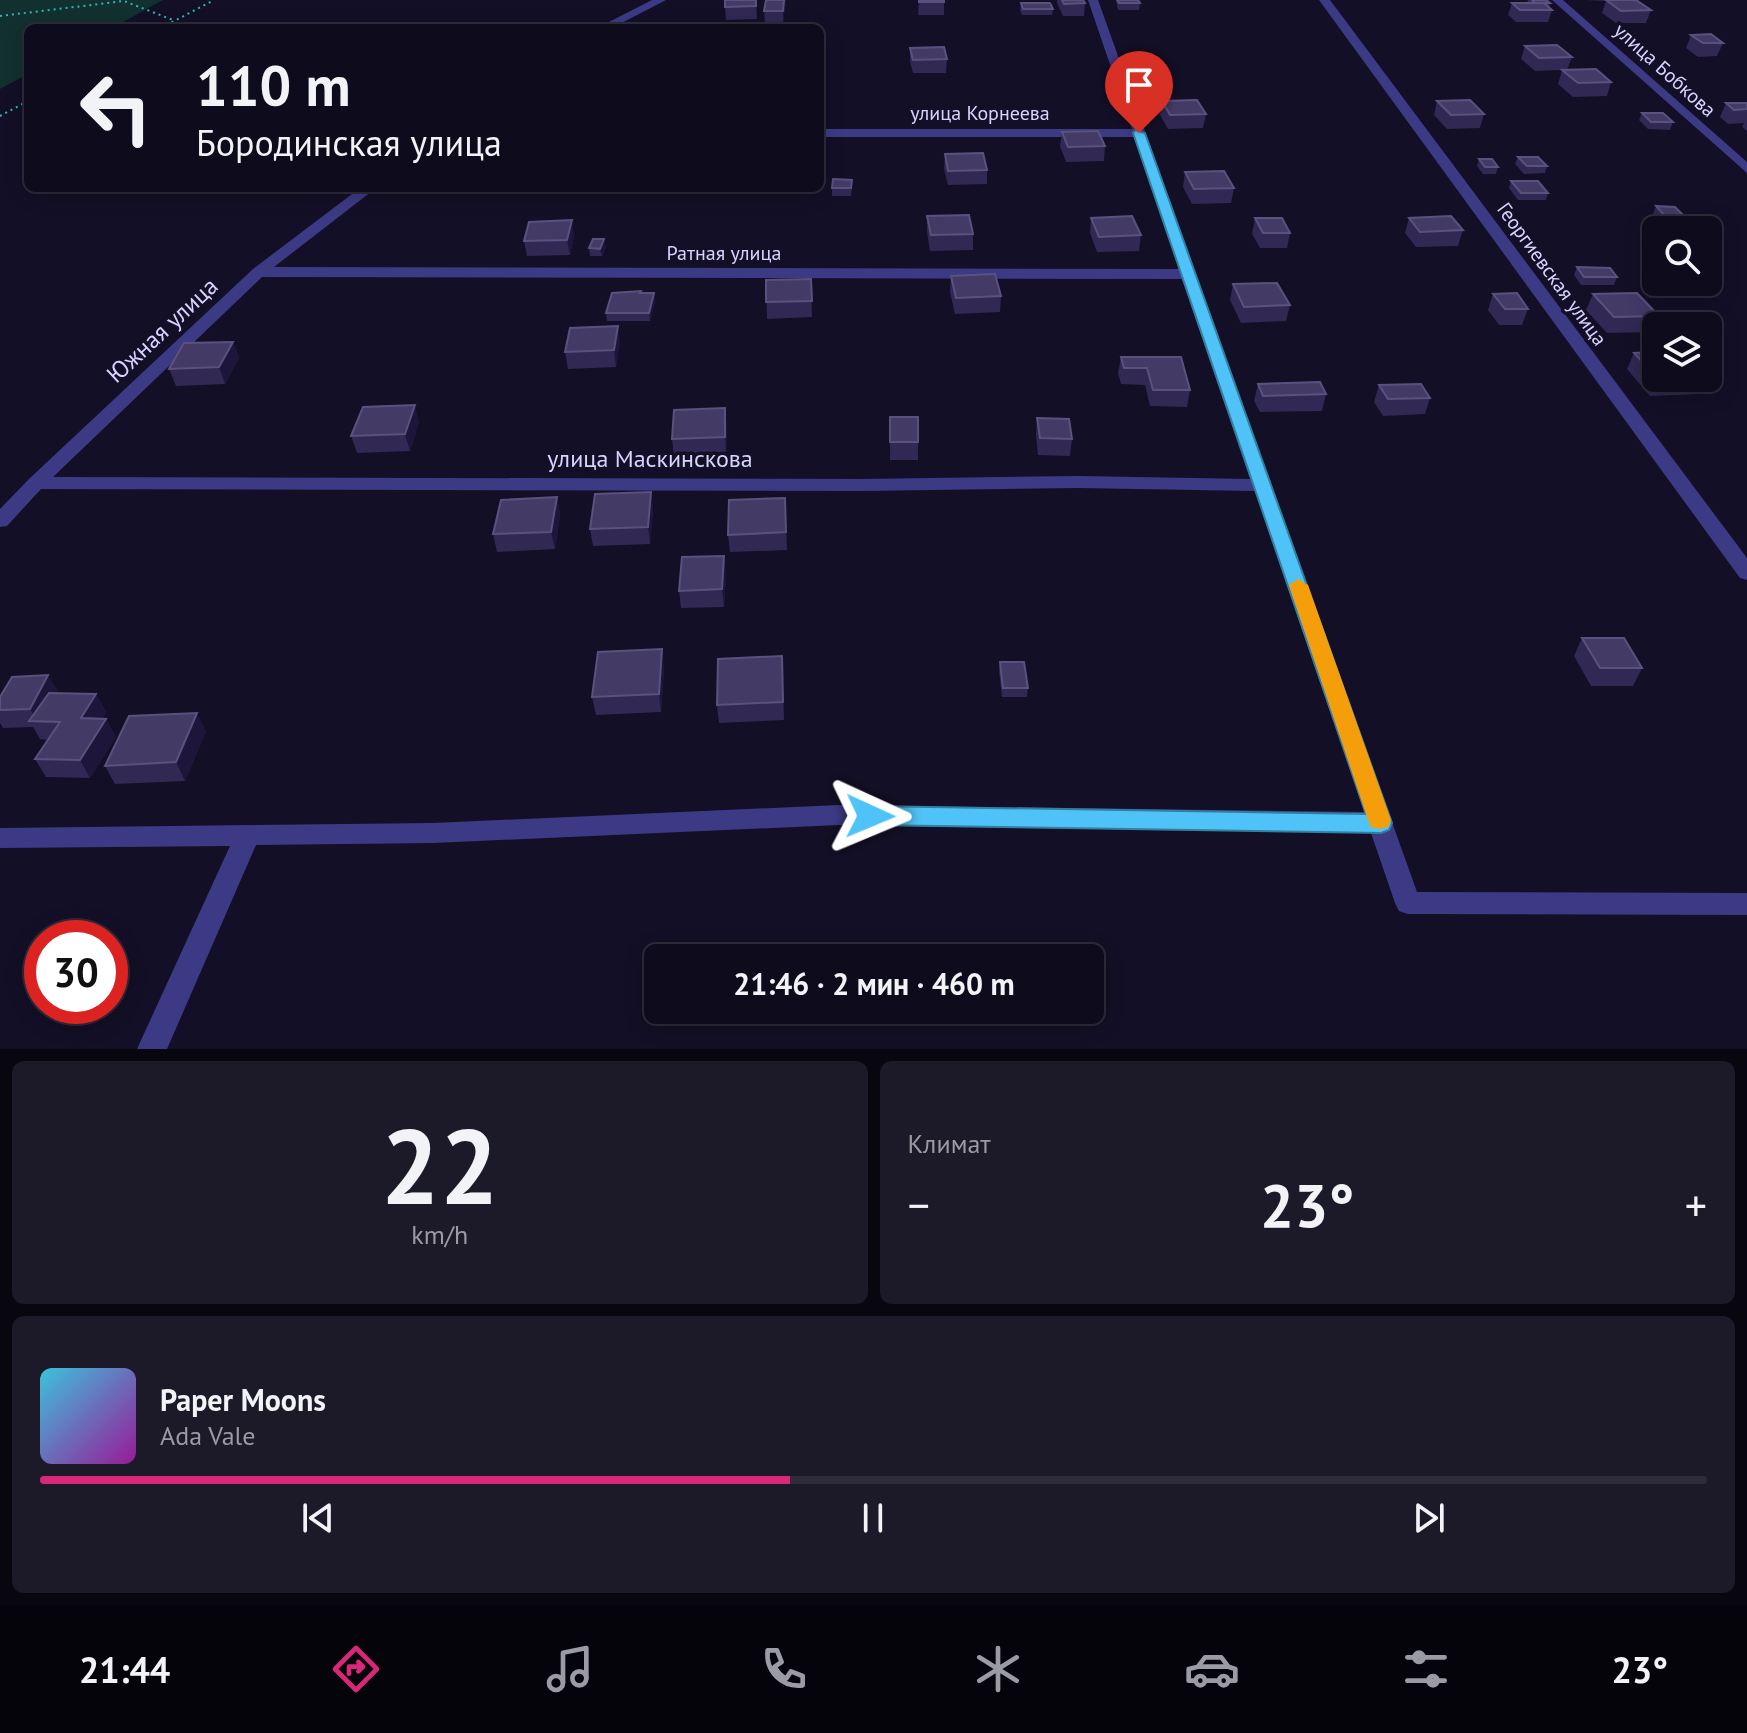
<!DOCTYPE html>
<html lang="ru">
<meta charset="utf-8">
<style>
body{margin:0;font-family:"PT Sans",sans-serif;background:#1c1929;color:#f1f3f6;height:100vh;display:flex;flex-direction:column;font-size:30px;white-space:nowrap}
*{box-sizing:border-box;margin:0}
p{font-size:26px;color:#9b9ba3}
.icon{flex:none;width:44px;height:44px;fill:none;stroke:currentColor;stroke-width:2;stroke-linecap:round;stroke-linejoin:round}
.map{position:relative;height:1049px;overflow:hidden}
.details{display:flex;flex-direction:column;gap:12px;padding:12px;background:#08060f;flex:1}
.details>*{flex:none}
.banner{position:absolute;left:24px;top:24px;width:800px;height:168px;border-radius:12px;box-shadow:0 4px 20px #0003,0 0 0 2px #2e2b3b;background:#0e0b1c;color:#f1f3f6;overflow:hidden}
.tools{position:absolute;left:1642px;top:216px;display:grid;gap:16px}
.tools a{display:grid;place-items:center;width:80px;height:80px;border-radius:12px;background:#0e0b1c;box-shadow:0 4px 20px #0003,0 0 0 2px #2e2b3b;font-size:40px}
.speed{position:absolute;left:24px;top:920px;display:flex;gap:16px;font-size:40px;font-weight:700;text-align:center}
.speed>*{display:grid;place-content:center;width:104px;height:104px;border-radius:50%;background:#0e0b1c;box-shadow:0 4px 20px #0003,0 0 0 2px #2e2b3b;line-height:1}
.speed .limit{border:12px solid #d22;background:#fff;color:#111}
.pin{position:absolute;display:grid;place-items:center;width:68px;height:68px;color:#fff;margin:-82px -34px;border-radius:50% 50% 50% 0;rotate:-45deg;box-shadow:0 0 8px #0007}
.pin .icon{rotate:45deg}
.me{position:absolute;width:88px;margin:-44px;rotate:91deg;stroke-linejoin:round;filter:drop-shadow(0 0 6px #0008)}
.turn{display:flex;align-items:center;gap:28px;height:168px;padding:0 40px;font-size:36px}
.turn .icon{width:104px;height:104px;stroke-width:2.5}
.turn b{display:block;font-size:56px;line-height:68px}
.big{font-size:60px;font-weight:700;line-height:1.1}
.details .widget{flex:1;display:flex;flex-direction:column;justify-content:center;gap:12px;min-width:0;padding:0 28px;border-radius:12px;background:#1c1929}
.details .dial{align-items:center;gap:0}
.dial b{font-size:104px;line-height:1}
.song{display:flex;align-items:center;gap:24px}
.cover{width:96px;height:96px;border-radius:12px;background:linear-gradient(135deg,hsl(190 70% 55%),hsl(300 70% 35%))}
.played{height:8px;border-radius:4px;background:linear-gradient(90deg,#db2777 45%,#2e2b3b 45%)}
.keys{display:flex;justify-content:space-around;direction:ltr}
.heat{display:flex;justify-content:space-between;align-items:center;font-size:44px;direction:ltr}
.details .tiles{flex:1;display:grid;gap:12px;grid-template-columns:1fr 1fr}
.widget:last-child{grid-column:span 2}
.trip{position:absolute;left:644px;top:944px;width:460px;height:80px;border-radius:12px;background:#0e0b1c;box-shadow:0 4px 20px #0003,0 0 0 2px #2e2b3b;font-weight:700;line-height:80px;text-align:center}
.tabs{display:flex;height:128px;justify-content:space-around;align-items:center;background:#06040b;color:#9b9ba3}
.tabs .icon{width:56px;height:56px}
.tabs .active{color:#db2777}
.tabs b{font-size:36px;color:#f1f3f6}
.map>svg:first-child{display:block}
.green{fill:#12302f}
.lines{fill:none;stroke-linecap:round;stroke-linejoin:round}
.path{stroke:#2fb8b0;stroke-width:2;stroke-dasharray:2 4;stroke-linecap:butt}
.street{fill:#3d3a85;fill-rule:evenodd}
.wall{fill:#312854}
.shaded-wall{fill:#1d163a}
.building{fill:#433a66;stroke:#5a527e;stroke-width:2}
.route{fill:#4fc3f7;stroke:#337fa1;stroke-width:2}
.slow{fill:#f59e0b}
.labels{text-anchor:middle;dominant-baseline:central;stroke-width:7;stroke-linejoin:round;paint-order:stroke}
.far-street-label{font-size:20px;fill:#d9d4ff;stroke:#130f26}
.street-label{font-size:24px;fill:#d9d4ff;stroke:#130f26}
</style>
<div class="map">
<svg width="1747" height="1049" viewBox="0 0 1747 1049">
<rect width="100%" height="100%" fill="#130f26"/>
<path class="green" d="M0 0H163L112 28H28V74L0 89Z"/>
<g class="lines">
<path class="path" d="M0 16 124 1 173 20
M161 28 214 0
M0 116 28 101"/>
<path class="street" d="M652 0H666L612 28H597Z
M1088 0H1098L1417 892 1747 893V915L1408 914 1399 911 1395 903 1371 833 839 825 433 843 256 845 167 1049H137L230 846 0 848V828L433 823 839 805 1364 812 1255 491 1079 488 862 491 41 489 7 526 0 527V509L29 479 253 269 360 188H376L274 267 1179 269 1134 137H820V129H1132ZM262 277 1182 279 1250 479 1079 476 862 479 53 477Z
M1319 0H1330L1747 558V580L1740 578Z
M1552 0H1563L1747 162V173Z"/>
</g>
<path class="wall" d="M756 0 757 19 726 20 725 7Z
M766 0H786L783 23H765L764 11Z
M919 0H944V15H918Z
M1057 0H1083L1085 3 1084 16H1063L1057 3Z
M1116 0H1138L1140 3 1139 10H1118Z
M1528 0H1546L1550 3 1549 7 1552 10 1548 22H1516L1508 15 1512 3H1527Z
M1585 0H1636L1651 10 1646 23H1616L1602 13 1606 1Z
M1021 3 1053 9 1052 15H1022L1020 10Z
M1691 35 1723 43 1717 56 1698 57 1686 48Z
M1525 46 1572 57 1567 70 1611 82 1607 96 1573 97 1558 84 1562 70 1535 71 1521 59Z
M910 48 947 59 946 73H913L910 61Z
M820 92 822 106V120H820Z
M1162 101 1206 114 1203 128 1168 129 1160 115Z
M1437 101 1484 114 1480 128 1447 129 1434 115Z
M1726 103H1747V131L1742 127 1744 123 1728 124 1720 117Z
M1642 113 1673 122 1670 130 1648 129 1639 120Z
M820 131 823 146 824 160H820Z
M1062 132 1105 146 1104 161 1066 162 1060 146Z
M945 154 987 170V184L948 185 944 169Z
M1518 157 1547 166 1545 173 1524 174 1515 164Z
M1479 159 1498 167 1496 174H1483L1477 166Z
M1185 172 1234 188 1231 203 1192 204 1183 187Z
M1511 181 1548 193 1546 200H1518L1509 188Z
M852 187 851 196H832V188Z
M389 188H440L438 193H391Z
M1656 206 1684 216 1680 224 1661 223 1653 214Z
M927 216 973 234V250L930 251 927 232Z
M1091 218 1141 235 1139 251 1097 252 1090 233Z
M1255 218 1290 233 1287 248H1260L1252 234Z
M1409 218 1463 230 1458 246 1416 247 1405 233Z
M574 236 570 255 527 256 524 241Z
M606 247 602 256H590L589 248Z
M1577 267 1617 277 1614 285H1581L1574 275Z
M951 276 1001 296 1000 312 955 314 950 292Z
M811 279 812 317 767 319 766 280Z
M1233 284 1290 305 1286 321 1241 323 1230 300Z
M641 293H654L655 301 650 321H607L606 313Z
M1493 294 1528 309 1522 325H1499L1488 310Z
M1593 294 1659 316 1652 332 1607 333 1586 310Z
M233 342 239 358 225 384 176 386 169 369Z
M620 342 616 367 568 369 565 352Z
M1656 352V378H1706L1698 394 1650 396 1627 369 1634 353Z
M1121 357H1181L1190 390 1187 407 1150 406 1145 385 1121 384 1118 373Z
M1258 384 1326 394 1322 411 1260 412 1254 401Z
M1379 385 1430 398 1425 414 1383 416 1374 402Z
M890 417 918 442V460H890Z
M1037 418 1072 439 1070 456 1038 455 1036 435Z
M419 422 410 451 357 453 351 436Z
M727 425 726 455 674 457 672 439Z
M651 492 653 510 650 544 593 546 590 529Z
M557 497 560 515 555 549 497 552 493 534Z
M785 498 787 550 730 552 728 535Z
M726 573 724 607 681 608 679 591Z
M1582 638 1642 668 1633 686H1591L1574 656Z
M782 656 784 720 719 723 717 705Z
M1000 662 1028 688 1027 697H1002L999 671Z
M664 667 661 712 596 715 592 697Z
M58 693 96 694 106 712 102 719H106L116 737 90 778 46 777 35 759 48 740 40 739 33 727 3 728 0 723V697Z
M206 731 185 781 115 784 105 766Z"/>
<path class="shaded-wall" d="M784 0 786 1 783 23V11Z
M572 220 574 236 570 255 567 240Z
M604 239 606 247 602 256 600 249Z
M654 293 655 301 650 321 649 313Z
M618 326 620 342 616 367 614 350Z
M233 342 239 358 225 384 219 367Z
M415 405 419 422 410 451 405 434Z
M725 408 727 425 726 455 725 437Z
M651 492 653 510 650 544 648 527Z
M557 497 560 515 555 549 551 532Z
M724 556 726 573 724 607 722 589Z
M662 649 664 667 661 712 659 694Z
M48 675 59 693 37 722 30 709Z
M96 694 106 712 91 736 81 718Z
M197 713 206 731 185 781 176 762Z
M106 719 116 737 90 778 80 760Z"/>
<path class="building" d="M725 0H756V6L725 7Z
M766 0H784L783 11H764Z
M919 0H944V2H919Z
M1062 0H1083L1085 3 1064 4Z
M1117 0H1138L1140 3H1119Z
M1532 0H1546L1550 3H1535Z
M1606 0H1636L1651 10 1621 11Z
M1021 3H1050L1053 9H1023Z
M1512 3H1544L1552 10H1520Z
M1711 34 1723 43H1703L1691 35Z
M1557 45 1572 57 1539 58 1525 46Z
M944 47 947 59 913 60 910 48Z
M1596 69 1611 82 1578 83 1562 70Z
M820 92H821L822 106H820Z
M1197 100 1206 114 1170 115 1162 101Z
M1470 100 1484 114 1451 115 1437 101Z
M1726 103H1747V109L1734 110Z
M1642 113H1663L1673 122H1651Z
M820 131H822L823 146H820Z
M1098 131 1105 146 1068 147 1062 132Z
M983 153 987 170 948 171 945 154Z
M1518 157H1538L1547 166H1527Z
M1479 159H1492L1498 167H1485Z
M1224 171 1234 188 1194 189 1185 172Z
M833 179 852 180 851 188H832Z
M1511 181H1538L1548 193H1521Z
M1656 206 1675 207 1684 216H1665Z
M969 215 973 234 931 235 927 216Z
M1132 216 1141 235 1099 237 1091 218Z
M1451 216 1463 230 1420 232 1409 218Z
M1255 218H1282L1290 233H1263Z
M572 220 567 240 524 241 529 222Z
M593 239H604L600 249 589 248Z
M1577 267 1610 268 1617 277H1584Z
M995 274 1001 296 956 298 951 276Z
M811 279 812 301 766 302V280Z
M1277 283 1290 305 1244 307 1233 284Z
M641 291 640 293H654L649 313H606L612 293Z
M1517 293 1528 309H1505L1493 294Z
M1637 293 1659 316 1614 317 1593 294Z
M618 326 614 350 565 352 570 328Z
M233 342 219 367 169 369 184 343Z
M1656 352V377L1634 353Z
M1121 357H1181L1190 390H1153L1147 368H1124Z
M1320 382 1326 394 1263 396 1258 384Z
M1421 384 1430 398 1388 399 1379 385Z
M415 405 405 434 351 436 363 407Z
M725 408V437L672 439 674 410Z
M890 417H918V442H890Z
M1037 418 1069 419 1072 439 1040 438Z
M651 492 648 527 590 529 595 494Z
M557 497 551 532 493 534 501 500Z
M785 498 786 532 728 535 729 500Z
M724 556 722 589 679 591 682 557Z
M1582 638H1624L1642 668H1600Z
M662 649 659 694 592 697 598 652Z
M782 656 783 702 717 705 718 659Z
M1000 662H1024L1028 688H1003Z
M48 675 30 709 0 710V697L12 677Z
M49 693 96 694 81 718 106 719 80 760 35 759 60 722 29 721Z
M197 713 176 762 105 766 129 716Z"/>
<path class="route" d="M1135 130 1145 133 1392 823 1389 830 1381 833 870 825 862 822 859 816 862 809 870 806 1366 814 1133 133Z"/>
<path class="slow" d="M1298 579 1308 585 1391 820 1388 827 1379 829 1371 827 1368 820 1289 585Z"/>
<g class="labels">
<g class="far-street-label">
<text transform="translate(1665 70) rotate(42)">улица Бобкова</text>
<text x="980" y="113">улица Корнеева</text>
<text x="724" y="253">Ратная улица</text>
<text transform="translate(1552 274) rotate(54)">Георгиевская улица</text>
</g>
<g class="street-label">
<text transform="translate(162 330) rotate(-43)">Южная улица</text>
<text x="650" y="458">улица Маскинскова</text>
</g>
</g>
</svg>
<div class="tools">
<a><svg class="icon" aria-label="search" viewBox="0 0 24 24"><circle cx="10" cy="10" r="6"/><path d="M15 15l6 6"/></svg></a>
<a><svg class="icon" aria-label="layers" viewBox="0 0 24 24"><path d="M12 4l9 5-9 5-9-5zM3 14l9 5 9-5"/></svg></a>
</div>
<div class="speed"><div class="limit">30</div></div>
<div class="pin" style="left:1139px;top:133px;background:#d93025"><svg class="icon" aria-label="arrive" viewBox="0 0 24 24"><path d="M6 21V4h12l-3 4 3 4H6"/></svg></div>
<svg class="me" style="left:870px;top:816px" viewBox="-20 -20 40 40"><path d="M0-17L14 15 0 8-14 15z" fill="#4fc3f7" stroke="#fff" stroke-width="4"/></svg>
<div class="trip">21:46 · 2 мин · 460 m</div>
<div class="banner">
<div class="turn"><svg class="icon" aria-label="left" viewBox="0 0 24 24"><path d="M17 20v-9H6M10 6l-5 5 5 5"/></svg><div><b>110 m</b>Бородинская улица</div></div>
</div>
</div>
<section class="details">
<div class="tiles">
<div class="widget dial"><b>22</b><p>km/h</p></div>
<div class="widget"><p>Климат</p>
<div class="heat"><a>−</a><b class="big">23°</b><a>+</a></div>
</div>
<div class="widget">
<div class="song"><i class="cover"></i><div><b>Paper Moons</b><p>Ada Vale</p></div></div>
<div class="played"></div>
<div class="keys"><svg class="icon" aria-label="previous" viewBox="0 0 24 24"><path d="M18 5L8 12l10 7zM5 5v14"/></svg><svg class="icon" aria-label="pause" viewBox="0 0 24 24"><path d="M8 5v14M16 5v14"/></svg><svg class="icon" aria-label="next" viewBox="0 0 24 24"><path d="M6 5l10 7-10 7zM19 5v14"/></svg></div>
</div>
</div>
</section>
<nav class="tabs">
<b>21:44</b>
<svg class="icon active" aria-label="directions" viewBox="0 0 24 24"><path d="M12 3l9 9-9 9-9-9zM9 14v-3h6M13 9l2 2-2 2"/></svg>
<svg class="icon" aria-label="music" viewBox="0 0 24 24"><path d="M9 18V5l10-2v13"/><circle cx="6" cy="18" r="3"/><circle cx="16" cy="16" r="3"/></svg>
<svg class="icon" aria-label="phone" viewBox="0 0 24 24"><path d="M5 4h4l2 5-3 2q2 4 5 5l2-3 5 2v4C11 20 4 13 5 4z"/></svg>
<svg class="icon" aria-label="climate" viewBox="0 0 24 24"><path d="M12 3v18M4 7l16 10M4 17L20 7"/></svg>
<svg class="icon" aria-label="car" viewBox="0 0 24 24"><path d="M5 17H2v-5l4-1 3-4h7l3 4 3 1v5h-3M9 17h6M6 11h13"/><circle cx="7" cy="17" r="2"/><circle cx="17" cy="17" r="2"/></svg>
<svg class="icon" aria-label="filters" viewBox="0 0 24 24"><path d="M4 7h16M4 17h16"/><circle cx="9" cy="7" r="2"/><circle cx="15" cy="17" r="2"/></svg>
<b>23°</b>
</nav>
